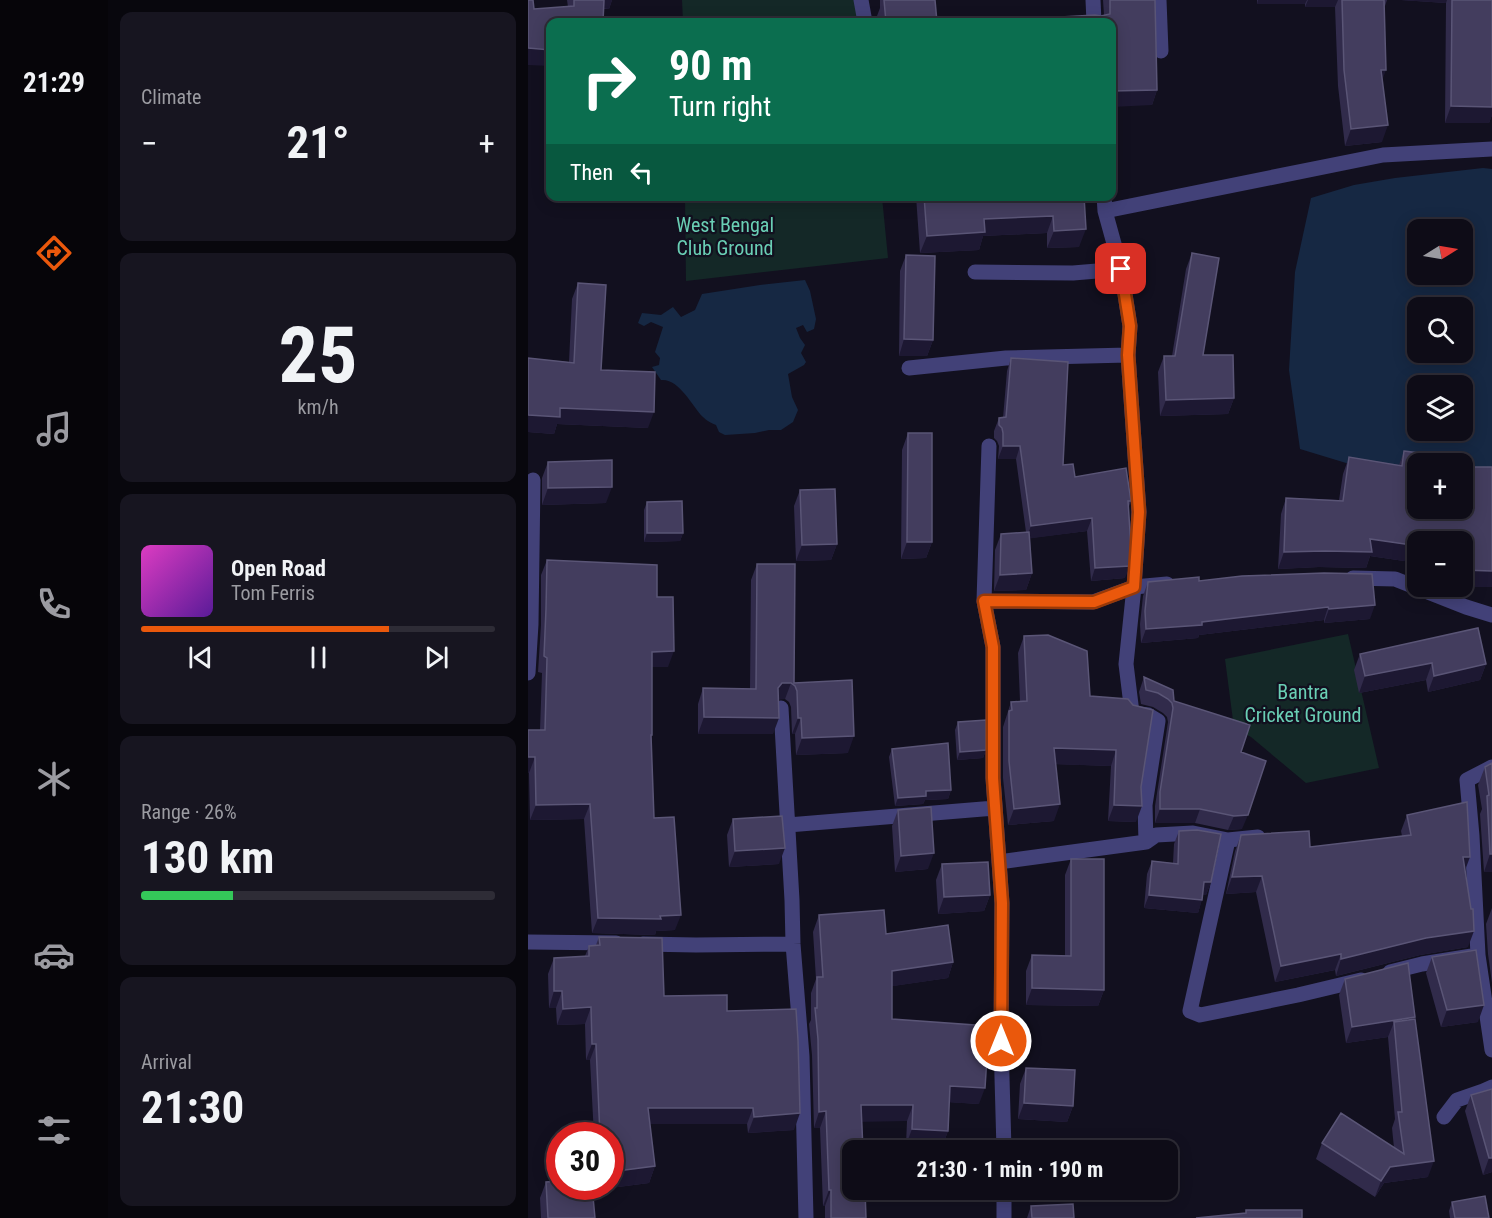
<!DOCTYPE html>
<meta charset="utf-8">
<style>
body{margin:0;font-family:"Roboto Condensed",sans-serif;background:#171520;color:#f1f3f6;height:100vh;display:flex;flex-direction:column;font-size:22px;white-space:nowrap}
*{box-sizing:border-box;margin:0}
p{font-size:20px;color:#9b9ba1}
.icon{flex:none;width:33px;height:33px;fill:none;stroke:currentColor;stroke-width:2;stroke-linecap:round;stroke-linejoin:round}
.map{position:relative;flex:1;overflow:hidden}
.panel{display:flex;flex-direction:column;gap:12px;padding:12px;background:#08070d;width:420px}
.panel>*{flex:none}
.guide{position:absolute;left:18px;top:18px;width:570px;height:183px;border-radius:12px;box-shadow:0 3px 15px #0003,0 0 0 2px #2e2c36;background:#0b6e4f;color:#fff;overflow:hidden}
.needle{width:39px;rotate:79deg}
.tools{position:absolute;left:879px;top:219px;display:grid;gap:12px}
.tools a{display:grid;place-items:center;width:66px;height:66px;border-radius:12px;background:#0e0c17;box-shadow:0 3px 15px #0003,0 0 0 2px #2e2c36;font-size:30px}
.speed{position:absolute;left:18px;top:1122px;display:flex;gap:12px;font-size:30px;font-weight:700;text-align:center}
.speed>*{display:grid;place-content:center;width:78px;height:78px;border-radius:50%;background:#0e0c17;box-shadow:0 3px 15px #0003,0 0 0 2px #2e2c36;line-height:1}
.speed .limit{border:9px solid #d22;background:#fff;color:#111}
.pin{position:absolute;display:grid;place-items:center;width:51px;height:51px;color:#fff;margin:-26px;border-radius:12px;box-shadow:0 3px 9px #0006}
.me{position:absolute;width:66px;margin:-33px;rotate:0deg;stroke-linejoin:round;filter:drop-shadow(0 0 4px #0008)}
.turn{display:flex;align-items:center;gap:21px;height:126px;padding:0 24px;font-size:27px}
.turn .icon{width:78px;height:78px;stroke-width:2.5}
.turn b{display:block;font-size:42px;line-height:51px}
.then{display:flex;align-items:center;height:57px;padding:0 24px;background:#0003;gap:12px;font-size:22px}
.big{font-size:45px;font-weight:700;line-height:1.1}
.panel .card{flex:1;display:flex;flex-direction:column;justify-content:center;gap:9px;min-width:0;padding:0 21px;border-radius:12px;background:#171520}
.panel .dial{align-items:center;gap:0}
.dial b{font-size:78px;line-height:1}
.song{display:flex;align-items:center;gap:18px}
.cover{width:72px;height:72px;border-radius:9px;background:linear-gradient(135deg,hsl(310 70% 55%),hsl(270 70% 35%))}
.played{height:6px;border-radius:3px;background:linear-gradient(90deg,#ea580c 70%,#2e2c36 70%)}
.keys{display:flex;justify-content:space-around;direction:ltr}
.heat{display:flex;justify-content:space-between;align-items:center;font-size:33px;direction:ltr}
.charge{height:9px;border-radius:4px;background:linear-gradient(90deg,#34c759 26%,#2e2c36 0)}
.trip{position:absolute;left:314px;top:1140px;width:336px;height:60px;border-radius:12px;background:#0e0c17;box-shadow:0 3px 15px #0003,0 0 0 2px #2e2c36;font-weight:700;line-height:60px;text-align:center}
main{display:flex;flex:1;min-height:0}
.tab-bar{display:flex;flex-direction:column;width:108px;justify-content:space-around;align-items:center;background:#060509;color:#9b9ba1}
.tab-bar .icon{width:42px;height:42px}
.tab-bar .current{color:#ea580c}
.tab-bar b{font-size:27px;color:#f1f3f6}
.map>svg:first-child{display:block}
.green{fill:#142827}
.water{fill:#162843;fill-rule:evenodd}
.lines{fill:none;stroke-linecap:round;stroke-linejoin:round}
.minor{stroke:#424178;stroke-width:15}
.wall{fill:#312b4b}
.shaded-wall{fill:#1d1832}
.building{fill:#433d5e;stroke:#5a5576;stroke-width:1.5}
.route-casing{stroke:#983908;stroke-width:15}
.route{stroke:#ea580c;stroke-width:10}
.labels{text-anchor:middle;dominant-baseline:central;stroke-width:4.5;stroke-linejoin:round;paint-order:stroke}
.park-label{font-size:20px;fill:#6acfb5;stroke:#12101f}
</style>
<main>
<nav class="tab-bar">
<b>21:29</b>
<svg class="icon current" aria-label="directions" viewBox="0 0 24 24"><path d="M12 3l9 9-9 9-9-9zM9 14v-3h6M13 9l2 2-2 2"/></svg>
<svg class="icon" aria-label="music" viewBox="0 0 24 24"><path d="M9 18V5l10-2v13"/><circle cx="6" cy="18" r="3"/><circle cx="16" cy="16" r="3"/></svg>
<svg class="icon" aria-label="phone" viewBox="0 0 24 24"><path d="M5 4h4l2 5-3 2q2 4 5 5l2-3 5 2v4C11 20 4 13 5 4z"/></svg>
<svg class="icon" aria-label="climate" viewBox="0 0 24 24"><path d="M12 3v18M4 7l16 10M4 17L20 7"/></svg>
<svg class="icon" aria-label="car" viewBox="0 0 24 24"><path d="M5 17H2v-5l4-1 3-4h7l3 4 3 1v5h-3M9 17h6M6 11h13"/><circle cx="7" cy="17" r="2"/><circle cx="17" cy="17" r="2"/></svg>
<svg class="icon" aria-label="filters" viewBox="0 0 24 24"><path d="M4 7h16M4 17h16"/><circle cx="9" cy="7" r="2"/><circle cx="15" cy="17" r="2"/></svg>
</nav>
<section class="panel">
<div class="card"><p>Climate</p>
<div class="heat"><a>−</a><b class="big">21°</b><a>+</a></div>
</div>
<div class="card dial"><b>25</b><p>km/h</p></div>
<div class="card">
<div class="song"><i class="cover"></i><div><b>Open Road</b><p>Tom Ferris</p></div></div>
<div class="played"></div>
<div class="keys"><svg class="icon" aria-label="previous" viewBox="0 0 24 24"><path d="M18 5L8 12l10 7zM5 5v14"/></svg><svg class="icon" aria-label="pause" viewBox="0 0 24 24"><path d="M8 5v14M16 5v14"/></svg><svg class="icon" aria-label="next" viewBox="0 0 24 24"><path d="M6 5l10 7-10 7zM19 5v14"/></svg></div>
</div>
<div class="card"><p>Range · 26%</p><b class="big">130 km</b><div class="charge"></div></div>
<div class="card"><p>Arrival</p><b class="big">21:30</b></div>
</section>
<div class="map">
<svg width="964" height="1218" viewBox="0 0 964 1218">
<rect width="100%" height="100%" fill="#12101f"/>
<path class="green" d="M154 0H337L339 22H155Z
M157 197H354L360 258 158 281Z
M820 634 851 768 778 783 723 737 706 728 697 659Z"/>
<path class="water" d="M955 168 964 169V495L935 491 934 464H890L884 483 772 449 761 370 767 272 783 198 826 185 867 178ZM890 230H934V274H890ZM890 308H934V352H890ZM890 386H934V430H890Z
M277 280 282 291 288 319 286 329 279 332 275 325 268 328 272 338 277 345 273 353 278 362 276 365 260 374 264 397 270 410 265 422 253 430H241L227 433 197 435 191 432 188 425C183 423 179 421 175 417 164 406 151 378 133 380L124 367 131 365 132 358 127 352 135 327 123 322 116 326 110 323 114 313 133 315 145 307 153 317 167 310 174 294 232 285Z"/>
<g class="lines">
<path class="minor" d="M333 0 337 22
M565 0 566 22
M631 0 633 51
M577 211 855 155 964 149
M593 269 602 326 600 355
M447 272 545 273 593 269 577 211 576 196
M381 368 478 358 600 355 611 512 606 587 598 664 604 713 620 715 630 721 617 805 618 842 628 835 665 833 700 840 730 837
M461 446 456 601 465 647V778L474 903 473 1041 476 1150
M825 578 867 579 938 607 964 615
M456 601 565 602 606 587 639 584
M0 673 3 624 5 480
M253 708 264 900 265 944 274 1056 278 1218
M964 767 939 780 944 836 950 955 964 1050
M260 825 467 808
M700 840 662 1011 672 1015 770 995 833 980
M471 862 618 842
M0 942 88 943
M115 944 168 945 265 944
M862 972 894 964 950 955
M916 1117 929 1100 955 1091 964 1087
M476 1218V1190"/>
</g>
<path class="wall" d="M39 0H84L81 9H6L40 7Z
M352 0H407L409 22H350L349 16 352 8Z
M575 0H627L629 90 624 105 584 22H514L516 18 576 15Z
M729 0H859L857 6H856L854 81V142L817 146 810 86 807 7H777V4H729Z
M873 0H964V115L961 123H917L918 3Z
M388 196H556L551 247 519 248V233L455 236 451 250 392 253Z
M664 253 675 355 706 398 700 414 632 416 630 372 636 356H644L658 269Z
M378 255 405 340 399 356H371L372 271Z
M50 283 73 370 120 428 29 424 26 434 0 432V358L41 362 44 299Z
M483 358 535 465 547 477 603 501 600 509 597 578 563 581 559 531 502 538 504 573 498 590 466 591 467 550 473 534 498 532 488 459H470L471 446 469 441 466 438V431L471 418H475L479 371Z
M380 433 404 542 398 558 373 559 374 450Z
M876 451 890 464 964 587H921L934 586V542H890V563L842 556 838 568 791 567 750 569 753 514 758 498 811 500 815 474 821 457 871 465Z
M20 462 78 503 14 505V478Z
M272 490 309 544 303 560 268 561 266 506Z
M119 502 155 533 152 541 116 542V510Z
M19 560 129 597 140 667H124V735L123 737 126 818 147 930 128 931 127 935 64 933 56 819 2 820 1 773H0V730H12L14 673 10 672 13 625V575Z
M229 564 266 683 320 753 268 755 267 734H264L263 707 261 702 257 699H250L245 734H170V704L175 688 222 689 223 580Z
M714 576 842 619 796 623V620L671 635 670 638 613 643 612 624 615 596 620 582 671 581Z
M496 636 562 696 600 699 608 822 580 821 583 766 528 764 526 821 480 825 475 778V727L483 702 492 701 490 653Z
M832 654 958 664 952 680 900 692 898 680 831 693 826 670Z
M616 677 646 701 713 752 714 829 700 830 667 823H627V806L640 722 639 717 635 713 625 707 613 704 611 692Z
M430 722 458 750 455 758 429 760 427 730Z
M364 749 423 790 420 799 397 800 395 804 367 806 361 757Z
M964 763V872H956L952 814 954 809 950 785 957 767Z
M370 810 400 869 367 872 364 826Z
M879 815 937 871 940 947 892 955 808 976 807 970 747 982 728 892 698 894 707 851 713 835 782 847 874 836 873 831Z
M205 819 251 864 201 867 199 835Z
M651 831 683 882 678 895H675L670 913 616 908 619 874 624 861 645 863 646 844Z
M543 859 576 990 570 1006 498 1005V971L504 955 537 956V875Z
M414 864 462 895 456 911 410 914 408 880Z
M964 908V983L960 954 958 924Z
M291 915 358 934 425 962 420 978 364 986V1019L451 1104 421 1102 420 1131 414 1147 378 1145 379 1121H334L338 1218H297V1206H295L292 1128H286L284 1055 281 1024 283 1020V993L288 979 285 932Z
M71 937 136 996 199 1011 266 1130 220 1133 219 1124H122L127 1166 121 1183 67 1190V1186H82V1136H66L62 1060H58L57 1024 29 1025 28 1008H21L20 974 26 958 57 956 61 946 68 945Z
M904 957 950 1022 913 1027 898 973Z
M817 979 887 1017 886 1019 900 1177 856 1183 847 1197 788 1159 794 1143 866 1148 864 1128 867 1119 860 1037 818 1043 811 995Z
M498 1068 545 1106 539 1122 490 1119 492 1084Z
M964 1089V1172L955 1175 937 1111 943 1095Z
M18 1182 67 1218H13L12 1198Z
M924 1202 961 1218H922L921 1211Z
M503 1206 546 1218H499Z"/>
<path class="shaded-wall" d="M74 0H84L81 9 71 8Z
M730 0H779L777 4H729Z
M780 0H810L807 7H777Z
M873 0H919L918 3Z
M0 48 22 50V66L0 65Z
M853 70H858L852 86Z
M629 90 624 105 584 107V91Z
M923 106 964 107V115L961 123H917Z
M860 125 854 142 817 146 823 129Z
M525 216 519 233 455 236 451 250 392 253 399 236 456 219Z
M558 229 551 247 519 248 526 231Z
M376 339 405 340 399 356H371Z
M706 398 700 414 632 416 638 400Z
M32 408 126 412 120 428 29 424 26 434 0 432V415Z
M475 446H492L488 459H470Z
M84 487 78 503 14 505 20 488Z
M564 518 559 531 498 539 503 526Z
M119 533H155L152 541 116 542Z
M842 539 890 546V563L842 556 838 568 791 567 750 569 756 552Z
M379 542H404L398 558 373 559Z
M309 544 303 560 268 561 274 545Z
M602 566 597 578 563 581 567 568Z
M934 570 964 571V587H921L934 586Z
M504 573 498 590 466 591 472 575Z
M847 605 842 619 796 623 801 609Z
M800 607 796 620 671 635 670 638 613 643 618 629Z
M146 651 140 667H118L124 652Z
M904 663 898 680 831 693 837 676Z
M958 664 952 680 900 692 906 676Z
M254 683H263L257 699 248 700 250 688Z
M176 717 251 718 245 734H170Z
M270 718H273L267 734H264Z
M326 736 320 753 268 755 274 738Z
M526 748 588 750 583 766 520 764Z
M458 750 455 758 429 760 432 752Z
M0 757H7L1 773H0Z
M423 790 420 799 397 800 395 804 367 806 370 798 398 791Z
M62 804 56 819 2 820 8 805Z
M532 804 526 821 480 825 486 809Z
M586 805 614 806 608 822 580 821Z
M632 809H672L667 823H627Z
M720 815 714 829 700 830 706 816Z
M257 848 251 864 201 867 207 851Z
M406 853 400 869 367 872 373 856Z
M962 854H964V872H956Z
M935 857H942L936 873Z
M734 876 728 892 698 894 704 877Z
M676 882H683L678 895H671Z
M462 895 456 911 410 914 416 897Z
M621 895 674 900 670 913 616 908Z
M153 915 147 930 128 931 127 935 64 933 70 918Z
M946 931 940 947 892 955 808 976 813 959 898 938Z
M813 954 807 970 747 982 753 966Z
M425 962 420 978 359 987 364 971Z
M504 988 576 990 570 1006 498 1005Z
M26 991H34L28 1008H21Z
M956 1005 950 1022 913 1027 919 1010Z
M63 1007 57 1024 29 1025 35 1009Z
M887 1017 881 1034 866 1022 860 1037 818 1043 824 1027Z
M64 1044H68L62 1060H58Z
M422 1086 457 1088 451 1104 416 1102Z
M496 1103 545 1106 539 1122 490 1119Z
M333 1105H385L379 1121 327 1122Z
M120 1108H225L219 1124H114Z
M298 1111 292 1128H286L291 1112Z
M272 1113 266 1130 220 1133 226 1117Z
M384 1129 420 1131 414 1147 378 1145Z
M961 1158H964V1172L955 1175Z
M906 1161 900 1177 856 1183 847 1197 853 1181 862 1167Z
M127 1166 121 1183 67 1190 68 1186H82V1172Z
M301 1190H303L297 1206H295Z"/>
<path class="building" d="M0 0H5L6 9 46 6V0H76L75 22H22V50L0 48Z
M356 0H407L409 22H358Z
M582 0H627L629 90 584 91V22H516V18L567 15 573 16 582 14Z
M814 0H856L858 70H853L860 125 823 129 816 70Z
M924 0H964V107L923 106Z
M396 196H556L558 229 526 231 525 216 456 219 457 232 399 236Z
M664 253 691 258 675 355H705L706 398 638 400 636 356H647Z
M378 255 407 256 405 340 376 339Z
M50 283 78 285 73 370 127 372 126 412 32 408V417L0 415V358L46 363Z
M483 358 540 362 535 465 545 464 547 477 598 468 603 501H600L603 547 602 566 567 568 564 518 503 526 492 446H475V433L474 428 471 425V418L478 417Z
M380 433H404V542H379Z
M876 451 923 457 922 464H890V508H934V467H964V571L934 570V542H890V546L842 539 844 552 797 551 756 552 758 498 815 501 821 457 874 466Z
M84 460V487L20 488V462Z
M307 489 309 544 274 545 272 490Z
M154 501 155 533H119V502Z
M501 532 504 573 472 575 473 534Z
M19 560 129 565V597H145L146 651 124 652V735H123L126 818 146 817 153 915 132 916 133 919 70 918 62 804 8 805 7 757H0V730H17L19 658 16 656 18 609Z
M229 564H267L266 683 324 680 326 736 274 738 273 718H270L269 691 267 686 263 683H254L250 688 251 718 176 717 175 688 228 689Z
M796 573 844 574 847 605 801 609 800 607 674 622V625L618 629 617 611 620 582 671 577V581L714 576Z
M950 628 958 664 906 676 904 663 837 676 832 654Z
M520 635 559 651 562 696 600 699 605 705 625 710 613 787 614 806 586 805 588 750 526 748 532 804 486 809 481 761V711L484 710 483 702 499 701 496 636Z
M616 677 645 690 646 701 722 725 713 752 738 761 720 815 706 816 672 809H632V792L645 708 644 703 640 699 630 693 618 690Z
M458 720V750L432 752 430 722Z
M420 743 423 790 398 791V796L370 798 364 749Z
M964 763V854H962L959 796 961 795 957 767Z
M939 802 942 857H935L943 909H945L946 931 898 938 813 959V954L753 966 734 876 704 877 713 835 781 831 782 847 883 835 879 815Z
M403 807 406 853 373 856 370 810Z
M254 816 257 848 207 851 205 819Z
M669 830 693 834 683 882H676L674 900 621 895 624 861 650 864 651 831Z
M543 859H576V990L504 988V955L543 956Z
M460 862 462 895 416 897 414 864Z
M356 910 358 934 420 925 425 962 364 971V1019L461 1026 457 1088 422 1086 420 1131 384 1129 385 1105H333L335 1150H324V1190H337L338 1218H303V1190H301L298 1111 291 1112 290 1039 287 1008H289V977H295L291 915Z
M71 937 134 938 136 996 199 995V1011L268 1009 270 1040 272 1113 226 1117 225 1108H120L127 1166 82 1172V1136H72L68 1044H64L63 1007 35 1009 34 991H26V958L61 956V946L72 945Z
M948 950 956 1005 919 1010 904 957Z
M880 963 887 1017 824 1027 817 979Z
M887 1019 906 1161 862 1167 853 1181 794 1143 813 1113 876 1154 870 1112H874L866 1022Z
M498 1068 547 1070 545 1106 496 1103Z
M964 1089V1158H961L943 1095Z
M32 1181V1186H64L67 1218H20L18 1182Z
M957 1196 961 1218H927L924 1202Z
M545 1204 546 1218H504L503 1206Z
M718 1210H774V1218H668L718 1213Z"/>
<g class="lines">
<g class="route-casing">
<path id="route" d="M473 1041 474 903 465 778V647L456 601 566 602 606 587 611 512 600 355 602 326 593 269"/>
</g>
<use href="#route" class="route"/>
</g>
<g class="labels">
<g class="park-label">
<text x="197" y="225">West Bengal<tspan x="197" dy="23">Club Ground</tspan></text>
<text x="775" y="692">Bantra<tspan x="775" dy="23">Cricket Ground</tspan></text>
</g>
</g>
</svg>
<div class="tools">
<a><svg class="needle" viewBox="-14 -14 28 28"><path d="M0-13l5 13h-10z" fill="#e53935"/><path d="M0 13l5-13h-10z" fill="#9b9ba1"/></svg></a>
<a><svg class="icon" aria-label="search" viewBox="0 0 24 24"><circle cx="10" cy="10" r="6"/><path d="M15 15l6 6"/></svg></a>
<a><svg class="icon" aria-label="layers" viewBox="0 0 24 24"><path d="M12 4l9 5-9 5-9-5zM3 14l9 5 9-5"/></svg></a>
<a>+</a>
<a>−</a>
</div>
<div class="speed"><div class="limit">30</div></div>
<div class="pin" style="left:593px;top:269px;background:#d93025"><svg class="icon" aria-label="arrive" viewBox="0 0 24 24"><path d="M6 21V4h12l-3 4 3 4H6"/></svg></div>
<svg class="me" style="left:473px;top:1041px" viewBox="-20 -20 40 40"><circle r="17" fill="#ea580c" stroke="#fff" stroke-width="3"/><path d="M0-11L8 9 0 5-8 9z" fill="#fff"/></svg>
<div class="trip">21:30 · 1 min · 190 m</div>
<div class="guide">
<div class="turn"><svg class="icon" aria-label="right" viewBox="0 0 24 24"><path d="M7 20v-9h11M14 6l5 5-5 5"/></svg><div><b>90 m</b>Turn right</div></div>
<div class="then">Then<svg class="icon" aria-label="left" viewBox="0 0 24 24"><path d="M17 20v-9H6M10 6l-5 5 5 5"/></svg></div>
</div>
</div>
</main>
